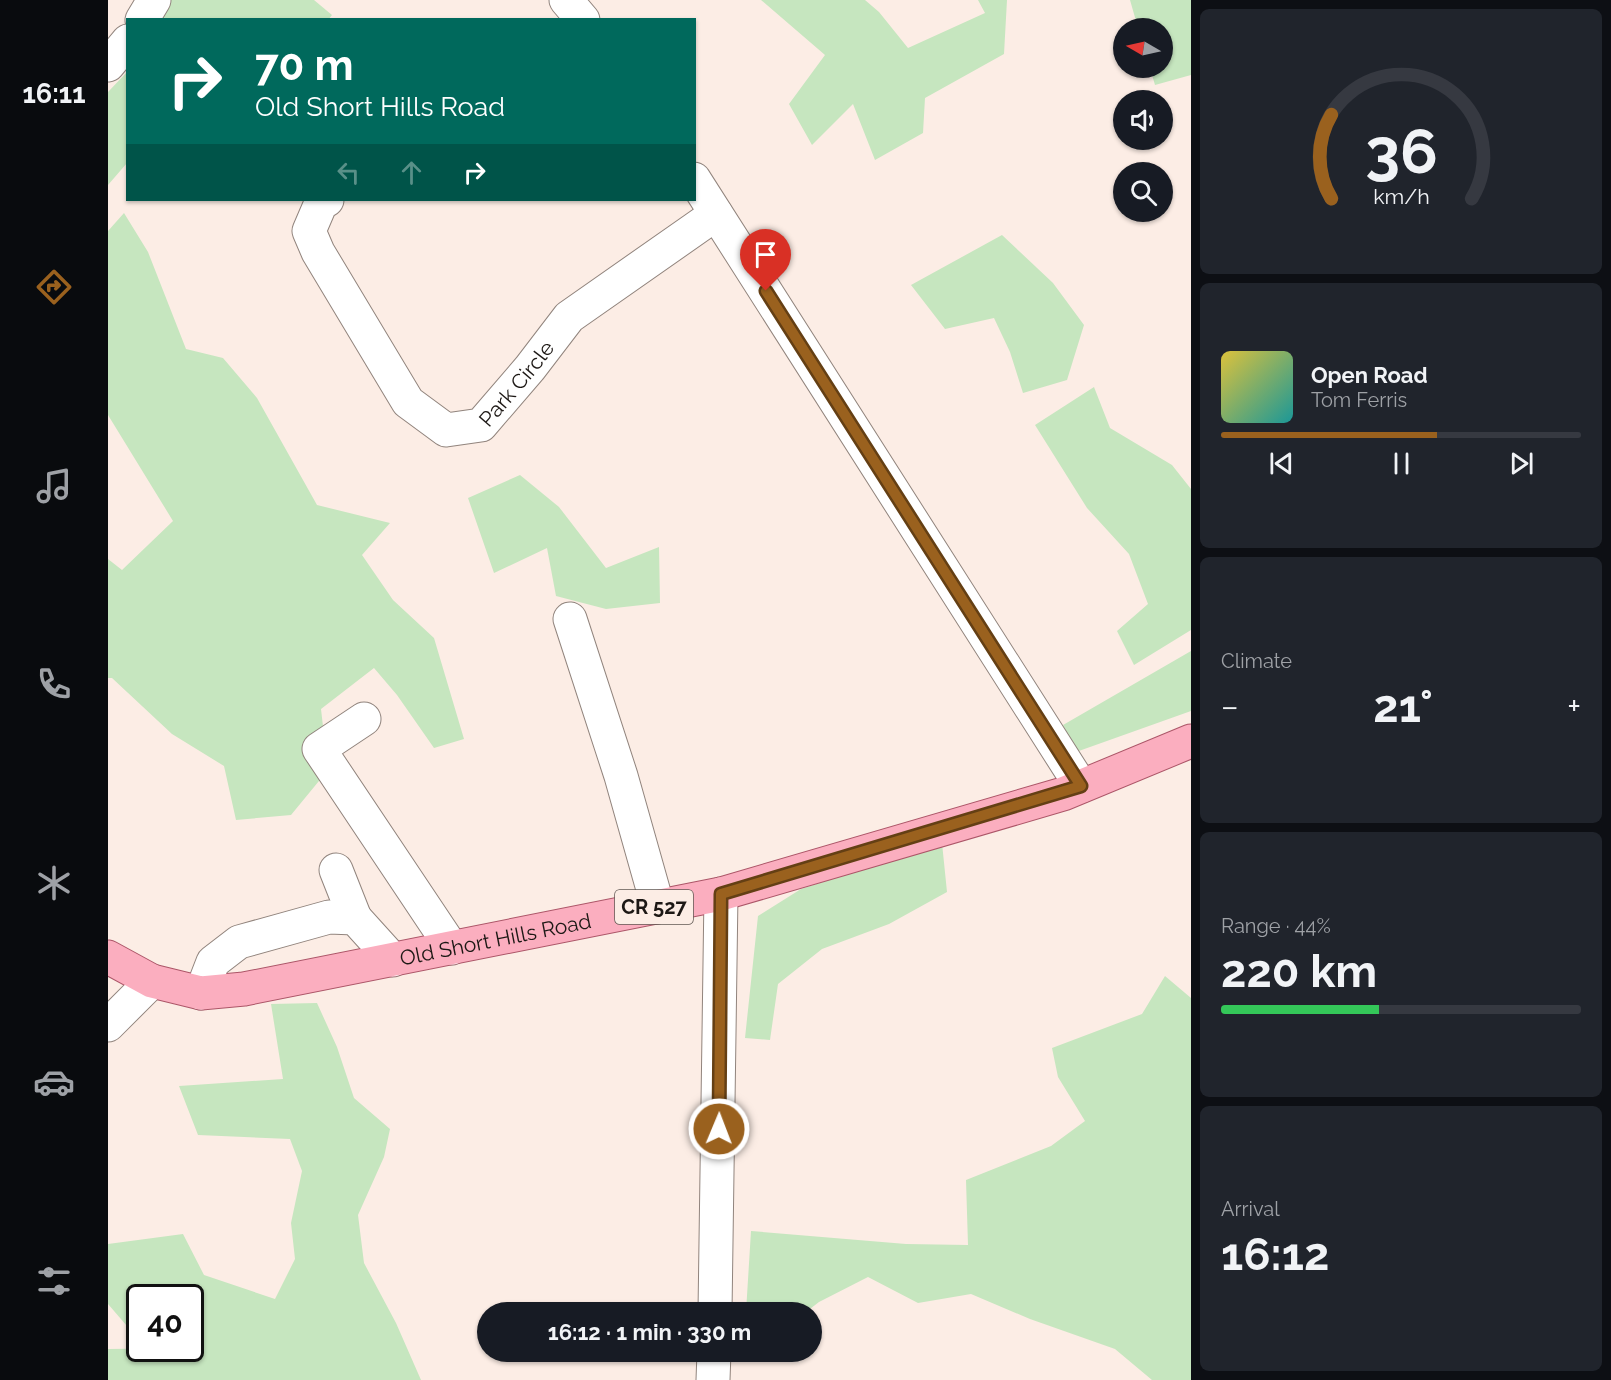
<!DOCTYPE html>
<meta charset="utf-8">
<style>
body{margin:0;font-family:Raleway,sans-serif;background:#20242c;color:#f1f3f6;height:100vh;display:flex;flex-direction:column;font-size:22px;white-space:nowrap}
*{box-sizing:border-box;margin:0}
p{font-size:20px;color:#9ea1a6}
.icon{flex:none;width:33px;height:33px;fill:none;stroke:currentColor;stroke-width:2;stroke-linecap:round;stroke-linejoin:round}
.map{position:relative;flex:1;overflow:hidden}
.details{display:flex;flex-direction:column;gap:9px;padding:9px;background:#0d0f14;width:420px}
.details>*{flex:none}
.top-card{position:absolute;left:18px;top:18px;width:570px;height:183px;border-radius:0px;box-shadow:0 2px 4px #0004;background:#00695c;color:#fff;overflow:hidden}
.needle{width:39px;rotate:279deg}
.tools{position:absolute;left:1005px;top:18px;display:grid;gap:12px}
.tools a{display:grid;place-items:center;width:60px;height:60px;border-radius:50%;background:#171b24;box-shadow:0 2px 4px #0004;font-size:30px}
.speed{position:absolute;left:18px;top:1284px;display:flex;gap:12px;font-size:30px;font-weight:700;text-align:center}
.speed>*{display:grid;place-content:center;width:78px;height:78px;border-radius:50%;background:#171b24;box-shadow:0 2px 4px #0004;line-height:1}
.speed .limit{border:3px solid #111;border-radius:9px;background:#fff;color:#111}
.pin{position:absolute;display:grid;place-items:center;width:51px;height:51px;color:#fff;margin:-62px -26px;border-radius:50% 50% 50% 0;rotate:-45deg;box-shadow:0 0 6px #0007}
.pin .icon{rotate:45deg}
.me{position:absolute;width:66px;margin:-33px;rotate:1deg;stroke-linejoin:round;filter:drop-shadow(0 0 4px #0008)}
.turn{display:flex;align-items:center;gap:21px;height:126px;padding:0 30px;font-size:27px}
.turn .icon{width:78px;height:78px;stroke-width:2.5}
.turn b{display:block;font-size:42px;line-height:51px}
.lanes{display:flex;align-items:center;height:57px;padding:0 30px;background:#0003;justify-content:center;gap:30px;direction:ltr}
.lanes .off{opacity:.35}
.big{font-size:45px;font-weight:700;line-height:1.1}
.details .card{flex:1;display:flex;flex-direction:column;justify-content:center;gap:9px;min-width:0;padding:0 21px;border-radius:9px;background:#20242c}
.details .dial{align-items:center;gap:0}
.dial svg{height:156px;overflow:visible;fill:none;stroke:#363941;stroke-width:7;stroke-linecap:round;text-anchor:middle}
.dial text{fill:#f1f3f6;stroke:none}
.song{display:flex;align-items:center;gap:18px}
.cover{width:72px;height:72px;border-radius:9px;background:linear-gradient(135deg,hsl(50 70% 55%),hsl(180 70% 35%))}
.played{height:6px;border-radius:3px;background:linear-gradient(90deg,#9a611e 60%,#363941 60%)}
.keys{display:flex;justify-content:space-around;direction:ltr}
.heat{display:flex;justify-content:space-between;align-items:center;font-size:33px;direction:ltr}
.charge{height:9px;border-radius:4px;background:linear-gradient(90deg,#34c759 44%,#363941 0)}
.trip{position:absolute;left:369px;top:1302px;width:345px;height:60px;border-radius:30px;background:#171b24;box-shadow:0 2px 4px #0004;font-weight:700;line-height:60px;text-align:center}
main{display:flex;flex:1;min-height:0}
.dock{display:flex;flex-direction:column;width:108px;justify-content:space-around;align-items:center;background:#090b0e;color:#9ea1a6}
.dock .icon{width:42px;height:42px}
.dock .selected{color:#9a611e}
.dock b{font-size:27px;color:#f1f3f6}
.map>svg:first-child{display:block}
.green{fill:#c6e6bf}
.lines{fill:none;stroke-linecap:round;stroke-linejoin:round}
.minor-casing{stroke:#91847d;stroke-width:35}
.major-casing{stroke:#ac5668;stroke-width:35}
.minor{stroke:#fff;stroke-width:33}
.major{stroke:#fbaebf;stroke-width:33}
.route-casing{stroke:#643f14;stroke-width:15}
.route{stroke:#9a611e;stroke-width:10}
.labels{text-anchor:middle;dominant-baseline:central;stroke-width:5;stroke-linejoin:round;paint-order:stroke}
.shield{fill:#fcede5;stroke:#605853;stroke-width:1.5}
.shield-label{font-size:20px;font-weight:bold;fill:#1d1815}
.street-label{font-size:21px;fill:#1d1815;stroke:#fcede5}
</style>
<main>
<nav class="dock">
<b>16:11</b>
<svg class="icon selected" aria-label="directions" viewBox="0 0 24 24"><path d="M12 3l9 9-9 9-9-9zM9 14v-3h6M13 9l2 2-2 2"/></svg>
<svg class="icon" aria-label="music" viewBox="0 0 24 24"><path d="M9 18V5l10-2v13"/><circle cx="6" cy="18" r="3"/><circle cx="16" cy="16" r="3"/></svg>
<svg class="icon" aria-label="phone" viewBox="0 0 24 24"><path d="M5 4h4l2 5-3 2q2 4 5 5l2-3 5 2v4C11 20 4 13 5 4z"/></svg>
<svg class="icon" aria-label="climate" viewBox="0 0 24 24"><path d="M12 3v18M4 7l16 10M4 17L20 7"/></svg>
<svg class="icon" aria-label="car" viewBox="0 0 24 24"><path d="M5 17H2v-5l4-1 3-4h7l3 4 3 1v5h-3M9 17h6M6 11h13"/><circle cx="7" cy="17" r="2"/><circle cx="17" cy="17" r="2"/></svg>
<svg class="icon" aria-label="filters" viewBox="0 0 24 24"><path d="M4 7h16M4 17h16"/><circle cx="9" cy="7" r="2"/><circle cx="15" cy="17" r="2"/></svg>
</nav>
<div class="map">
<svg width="1083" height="1380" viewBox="0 0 1083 1380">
<rect width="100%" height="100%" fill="#fcede5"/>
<path class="green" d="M60 0H206L224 15 220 20H50Z
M653 0H757L771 12 800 48 877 13 870 0H899L896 54 817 98 815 133 767 160 745 104 704 145 681 104 717 55Z
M1022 0H1083V75L1047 85 1042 68H1054V28H1030Z
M19 72V163L0 185V92Z
M16 213 40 252 78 349 115 358 149 398 209 505 282 523 254 555 285 600 326 638 356 739 326 748 289 695 266 668 213 709 220 770 183 815 128 820 116 766 64 734 4 678H0V559L14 570 65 521 0 415V231Z
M894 235 945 283 976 325 959 380 915 393 902 352 886 318 837 329 803 285Z
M986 387 1002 428 1064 465 1083 489V630L1026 665 1009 631 1040 604 1021 554 979 508 927 425Z
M412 475 451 507 498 568 551 547 552 603 498 609 448 596 439 548 386 573 360 498Z
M1083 651V711L968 752 955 725Z
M834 843 839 892 781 924 714 949 670 984 662 1040 637 1038 650 916 693 889Z
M1057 976 1083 998V1380H1044L1007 1349 922 1319 863 1294 810 1303 760 1277 711 1302 698 1312H638L643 1231 798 1244 860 1245 858 1180 943 1146 977 1121 950 1077 944 1048 1034 1014Z
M209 1003 229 1047 246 1098 282 1129 276 1157 250 1215 256 1263 288 1323 313 1380H0V1349L82 1348V1298H32L31 1340 0 1304V1244L75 1234 96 1275 167 1299 187 1259 183 1223 194 1171 182 1139 90 1135 71 1086 175 1079 163 1004Z"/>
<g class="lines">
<g class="minor-casing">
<g id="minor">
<path d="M458 0 475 20"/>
<path d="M34 20 46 0"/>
<path d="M0 65 20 41"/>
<path d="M586 179 973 786"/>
<path id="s1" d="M219 200 213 203 201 231 210 252 300 402 338 430 373 425 422 368 461 317 608 214"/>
<path d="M462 619 513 776 550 907"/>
<path d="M256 719 211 749 344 948"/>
<path d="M228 870 247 918"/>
<path d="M93 993 105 962 131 942 221 917 247 918 285 960"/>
<path d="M0 1025 44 981"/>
<path d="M607 1312 613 894"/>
<path d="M605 1380 606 1352"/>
</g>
</g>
<g class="major-casing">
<g id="major">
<path id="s2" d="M0 957 44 981 93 993 136 989 613 894 955 794 1083 741"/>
</g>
</g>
<use href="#minor" class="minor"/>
<use href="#major" class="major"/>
</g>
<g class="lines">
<g class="route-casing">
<path id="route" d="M611 1129 613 894 973 786 658 291"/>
</g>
<use href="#route" class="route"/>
</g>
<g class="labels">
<rect class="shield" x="507" y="890" width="78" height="34" rx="4.5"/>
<g class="shield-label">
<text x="546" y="907">CR 527</text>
</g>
<g class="street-label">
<text stroke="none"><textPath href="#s1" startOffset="372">Park Circle</textPath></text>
<text stroke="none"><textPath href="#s2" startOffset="400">Old Short Hills Road</textPath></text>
</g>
</g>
</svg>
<div class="tools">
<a><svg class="needle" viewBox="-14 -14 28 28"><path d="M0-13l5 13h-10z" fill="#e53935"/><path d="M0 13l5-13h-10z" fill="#9ea1a6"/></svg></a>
<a><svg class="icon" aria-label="sound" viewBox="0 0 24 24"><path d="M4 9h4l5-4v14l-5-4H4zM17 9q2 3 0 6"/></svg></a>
<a><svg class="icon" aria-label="search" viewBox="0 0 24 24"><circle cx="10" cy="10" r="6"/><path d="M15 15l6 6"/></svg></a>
</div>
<div class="speed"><div class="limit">40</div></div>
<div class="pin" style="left:658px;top:291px;background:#d93025"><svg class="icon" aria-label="arrive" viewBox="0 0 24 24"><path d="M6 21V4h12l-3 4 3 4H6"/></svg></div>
<svg class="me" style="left:611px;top:1129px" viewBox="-20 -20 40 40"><circle r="17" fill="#9a611e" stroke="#fff" stroke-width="3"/><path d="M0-11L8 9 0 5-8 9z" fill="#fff"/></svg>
<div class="trip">16:12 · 1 min · 330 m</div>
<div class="top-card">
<div class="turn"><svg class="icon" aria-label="right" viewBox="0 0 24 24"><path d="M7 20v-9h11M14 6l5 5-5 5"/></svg><div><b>70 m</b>Old Short Hills Road</div></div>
<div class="lanes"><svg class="icon off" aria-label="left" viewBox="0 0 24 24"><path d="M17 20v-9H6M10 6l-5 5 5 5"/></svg><svg class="icon off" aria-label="ahead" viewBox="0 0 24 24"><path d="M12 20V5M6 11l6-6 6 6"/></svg><svg class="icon" aria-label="right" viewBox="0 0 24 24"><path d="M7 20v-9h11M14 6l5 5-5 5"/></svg></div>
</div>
</div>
<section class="details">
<div class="card dial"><svg viewBox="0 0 100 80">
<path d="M14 69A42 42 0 1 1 86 69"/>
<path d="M14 69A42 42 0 0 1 14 26" stroke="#9a611e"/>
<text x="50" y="56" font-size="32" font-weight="700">36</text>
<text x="50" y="72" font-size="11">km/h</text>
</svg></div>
<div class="card">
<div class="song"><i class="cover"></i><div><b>Open Road</b><p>Tom Ferris</p></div></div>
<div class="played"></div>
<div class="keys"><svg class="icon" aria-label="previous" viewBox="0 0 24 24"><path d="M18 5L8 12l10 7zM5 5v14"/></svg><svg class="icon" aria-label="pause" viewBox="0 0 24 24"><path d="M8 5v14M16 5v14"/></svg><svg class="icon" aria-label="next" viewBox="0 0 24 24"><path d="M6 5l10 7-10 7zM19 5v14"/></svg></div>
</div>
<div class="card"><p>Climate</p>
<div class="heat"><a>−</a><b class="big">21°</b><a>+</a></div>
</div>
<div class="card"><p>Range · 44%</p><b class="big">220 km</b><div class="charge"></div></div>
<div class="card"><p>Arrival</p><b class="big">16:12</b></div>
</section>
</main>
